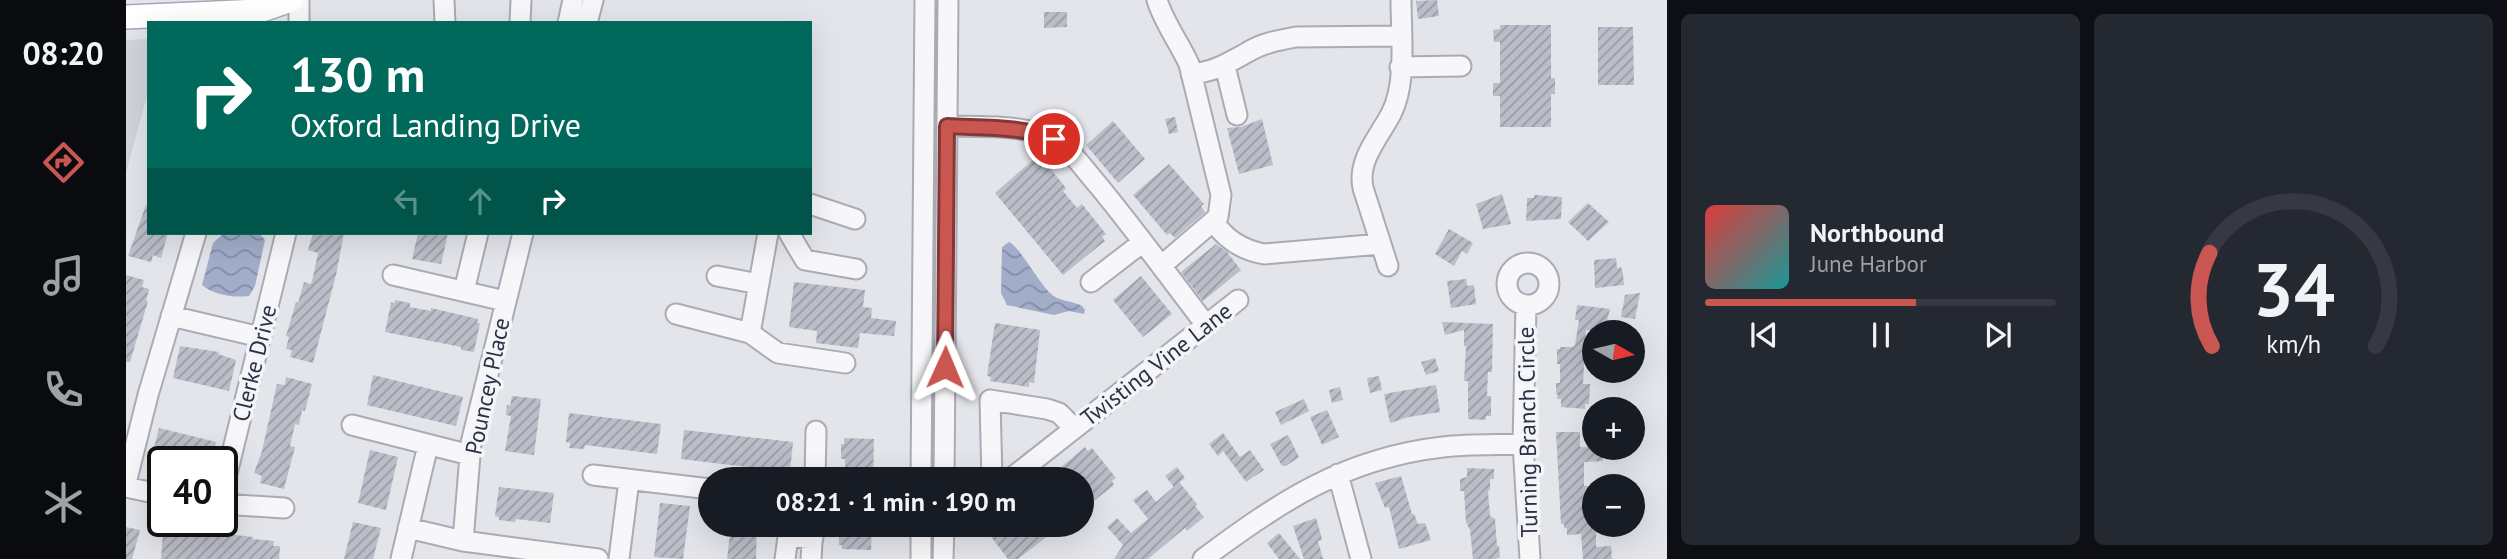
<!DOCTYPE html>
<meta charset="utf-8">
<style>
body{margin:0;font-family:"PT Sans",sans-serif;background:#242831;color:#f1f3f6;height:100vh;display:flex;flex-direction:column;font-size:26px;white-space:nowrap}
*{box-sizing:border-box;margin:0}
p{font-size:23px;color:#9ea1a6}
.icon{flex:none;width:38px;height:38px;fill:none;stroke:currentColor;stroke-width:2;stroke-linecap:round;stroke-linejoin:round}
.map{position:relative;flex:1;overflow:hidden}
.drawer{display:flex;flex-direction:column;gap:14px;padding:14px;background:#0d0f14;width:840px}
.drawer>*{flex:none}
.hud{position:absolute;left:21px;top:21px;width:665px;height:214px;border-radius:0px;box-shadow:0 7px 28px #0002;background:#00695c;color:#fff;overflow:hidden}
.needle{width:46px;rotate:98deg}
.fabs{position:absolute;left:1456px;top:320px;display:grid;gap:14px}
.fabs a{display:grid;place-items:center;width:63px;height:63px;border-radius:50%;background:#171b24;box-shadow:0 7px 28px #0002;font-size:35px}
.speed{position:absolute;left:21px;top:446px;display:flex;gap:14px;font-size:35px;font-weight:700;text-align:center}
.speed>*{display:grid;place-content:center;width:91px;height:91px;border-radius:50%;background:#171b24;box-shadow:0 7px 28px #0002;line-height:1}
.speed .limit{border:4px solid #111;border-radius:10px;background:#fff;color:#111}
.pin{position:absolute;display:grid;place-items:center;width:60px;height:60px;color:#fff;margin:-30px;border:4px solid #fff;border-radius:50%;box-shadow:0 2px 7px #0007}
.me{position:absolute;width:77px;margin:-38px;rotate:1deg;stroke-linejoin:round;filter:drop-shadow(0 0 5px #0008)}
.turn{display:flex;align-items:center;gap:24px;height:147px;padding:0 28px;font-size:32px}
.turn .icon{width:91px;height:91px;stroke-width:2.5}
.turn b{display:block;font-size:49px;line-height:60px}
.lanes{display:flex;align-items:center;height:66px;padding:0 28px;background:#0003;justify-content:center;gap:35px;direction:ltr}
.lanes .off{opacity:.35}
.drawer .tile{flex:1;display:flex;flex-direction:column;justify-content:center;gap:10px;min-width:0;padding:0 24px;border-radius:10px;background:#242831}
.drawer .dial{align-items:center;gap:0}
.dial svg{height:182px;overflow:visible;fill:none;stroke:#363941;stroke-width:7;stroke-linecap:round;text-anchor:middle}
.dial text{fill:#f1f3f6;stroke:none}
.song{display:flex;align-items:center;gap:21px}
.cover{width:84px;height:84px;border-radius:10px;background:linear-gradient(135deg,hsl(0 70% 55%),hsl(180 70% 35%))}
.played{height:7px;border-radius:4px;background:linear-gradient(90deg,#c95650 60%,#363941 60%)}
.keys{display:flex;justify-content:space-around;direction:ltr}
.drawer .tiles{flex:1;display:grid;gap:14px;grid-template-columns:repeat(2,1fr)}
.trip{position:absolute;left:572px;top:467px;width:396px;height:70px;border-radius:35px;background:#171b24;box-shadow:0 7px 28px #0002;font-weight:800;line-height:70px;text-align:center}
main{display:flex;flex:1;min-height:0}
.menu{display:flex;flex-direction:column;width:126px;justify-content:space-around;align-items:center;background:#090b0e;color:#9ea1a6}
.menu .icon{width:49px;height:49px}
.menu .on{color:#c95650}
.menu b{font-size:32px;color:#f1f3f6}
.map>svg:first-child{display:block}
.built{fill:#d2d4dd}
.water{fill:url(#water-waves)}
.building{fill:url(#building-hatch)}
.lines{fill:none;stroke-linecap:round;stroke-linejoin:round}
.minor-casing{stroke:#a9abb5;stroke-width:23}
.major-casing{stroke:#a4a8b6;stroke-width:26}
.minor{stroke:#f7f7fa;stroke-width:19}
.major{stroke:#fff;stroke-width:23}
.route-casing{stroke:#833834;stroke-width:18}
.route{stroke:#c95650;stroke-width:12}
.labels{text-anchor:middle;dominant-baseline:central;stroke-width:7;stroke-linejoin:round;paint-order:stroke}
.street-label{font-size:23px;fill:#2c3043;stroke:#f4f5f8}
</style>
<main>
<nav class="menu">
<b>08:20</b>
<svg class="icon on" aria-label="directions" viewBox="0 0 24 24"><path d="M12 3l9 9-9 9-9-9zM9 14v-3h6M13 9l2 2-2 2"/></svg>
<svg class="icon" aria-label="music" viewBox="0 0 24 24"><path d="M9 18V5l10-2v13"/><circle cx="6" cy="18" r="3"/><circle cx="16" cy="16" r="3"/></svg>
<svg class="icon" aria-label="phone" viewBox="0 0 24 24"><path d="M5 4h4l2 5-3 2q2 4 5 5l2-3 5 2v4C11 20 4 13 5 4z"/></svg>
<svg class="icon" aria-label="climate" viewBox="0 0 24 24"><path d="M12 3v18M4 7l16 10M4 17L20 7"/></svg>
</nav>
<div class="map">
<svg width="1541" height="559" viewBox="0 0 1541 559">
<defs>
<pattern id="water-waves" width="16" height="10" patternUnits="userSpaceOnUse" patternTransform="scale(1.75)"><rect width="16" height="10" fill="#a1adc9"/><path d="M0 5q4-4 8 0t8 0" fill="none" stroke="#838da5"/></pattern>
<pattern id="building-hatch" width="6" height="6" patternUnits="userSpaceOnUse" patternTransform="scale(1.75)"><rect width="6" height="6" fill="#bbbec8"/><path d="M-1 1l2-2M0 6l6-6M5 7l2-2" fill="none" stroke="#989ba4"/></pattern>
</defs>
<rect width="100%" height="100%" fill="#e4e5eb"/>
<path class="built" d="M23 39V88L0 173V40Z"/>
<path class="water" d="M98 233H133L139 240 129 286 123 296C109 298 87 295 76 285L87 243Z
M883 242C893 246 913 283 925 294 932 301 947 301 956 306L959 310 958 314 943 311 928 315 881 305 875 293 876 247Z"/>
<path class="building" d="M1311 0 1313 16 1292 19 1290 1Z
M918 12H941V27L918 28Z
M1374 25H1425V78H1429V94H1425V127H1374V96H1367V83H1374V42H1368L1367 30 1374 29Z
M1472 27H1507L1508 85H1472Z
M1049 117 1052 132 1043 134 1039 119Z
M1136 119 1147 165 1113 174 1101 128 1115 127Z
M987 121 1019 159 992 183 960 145Z
M909 158 912 161 916 158 940 188 937 191 951 208 956 204 980 234 976 237 979 241 937 275 869 193Z
M1043 164 1078 204 1075 206 1079 212 1049 238 1044 233 1041 235 1007 195Z
M1376 194 1385 224 1357 229 1350 204Z
M1408 195 1436 197 1435 219 1400 221 1401 198H1408Z
M1462 203 1483 222 1462 241 1442 222Z
M20 205 23 206V233H42L35 258 27 255 25 262 2 256Z
M1323 229 1347 243 1341 254 1336 251 1328 266 1309 254Z
M187 233H218L210 275 187 363 164 357 166 350 160 349 163 337 160 336 170 302 172 303 178 282 185 284 187 277 192 253 182 250Z
M292 233H322L315 264 286 259Z
M1090 244 1101 252 1115 270 1077 301 1055 272Z
M1490 258 1491 268 1495 267 1497 274 1498 285 1469 288 1468 260Z
M0 275 18 280 16 287 23 289 20 301H22L4 362H0Z
M1015 276 1046 314 1017 337 987 300Z
M1340 279 1341 286 1348 285 1350 304 1325 308 1321 281Z
M668 282 739 290 737 307 746 308 745 318 770 321 768 336 734 333 732 348 690 343 691 331 663 327Z
M1514 293 1509 319 1495 317 1499 295Z
M269 300 284 303V307L305 311V308L352 319 351 323H354L348 352 335 350V347L259 332 265 302 269 303Z
M1451 305 1484 309 1478 332 1460 330 1457 384H1464L1463 404H1459V409L1435 407V399H1431L1432 395 1430 394V383H1434V364H1431V349H1434V347H1447L1449 345 1453 320H1449Z
M1316 322 1367 324 1366 372H1362L1361 396H1365V416H1360V420L1342 419V381H1338L1340 346H1338V330L1319 335Z
M869 323 914 330 908 383 903 382V387L864 381 865 377 861 376Z
M54 346 93 352 92 354 110 360 103 391 47 378Z
M1309 358 1313 371 1300 375 1295 362Z
M247 375 337 397 330 426 241 405Z
M1253 376 1256 390 1244 393 1241 378Z
M160 377 186 384 179 411 176 410 173 425 169 424 164 446 169 447 158 489 134 483 136 476 128 473 136 451 151 384 159 385Z
M1310 385 1314 412 1283 417 1264 423 1258 394Z
M1214 387 1217 400 1206 403 1203 390Z
M386 396 415 399 408 455 379 451 385 416 380 415 381 405 384 406Z
M1178 399 1183 411 1155 425 1149 412Z
M1201 410 1213 437 1196 445 1184 417Z
M443 413 535 424 531 454 459 445 458 449 443 448 444 443 440 442Z
M33 428 90 442 85 462H33L35 454 27 452Z
M558 430 667 442 664 472 555 459Z
M1430 432H1454V447L1477 448V461L1458 462V486H1468V500H1463L1464 521H1468L1470 525V547L1485 546 1486 559H1457L1455 534 1441 535V528H1438V524H1435Z
M1097 433 1114 457 1124 450 1138 470 1120 482 1097 451 1092 456 1083 444Z
M1162 435 1173 457 1160 466H1156L1144 444Z
M718 438 748 439 747 480H719V459H715V444H718Z
M959 447 962 451 966 448 990 478 986 481 988 485 960 507 956 502V480H920Z
M244 450 272 457 260 510 232 503Z
M1051 467 1059 478 1048 487 1039 476Z
M1341 468 1368 469V479H1364V490L1362 491 1364 516 1369 519 1371 546H1373L1374 557 1370 559H1347L1344 530 1340 522 1338 491H1334V479L1341 477Z
M1275 476 1286 514H1288L1292 524 1299 523 1305 540 1273 549 1263 507 1259 508 1249 483Z
M1053 482 1071 504 1069 506 1078 517 1061 531 1059 528 1022 559H988L997 545 981 527 991 518 1005 533 1022 519 1007 500 1021 490 1030 502Z
M373 487 428 493 424 523 390 519 389 522 373 520V517L369 516Z
M534 503 564 506 557 559 528 557Z
M1190 518 1195 535 1196 540 1192 541 1197 559H1178L1167 526Z
M227 522 255 528 247 559H218Z
M605 525H631L630 559H601Z
M720 525H746L745 550 716 549V545H713V530H719Z
M856 525H924L928 531 892 559H882Z
M0 527 14 530 6 559H0Z
M58 529 127 537V539L148 541 147 546H154L153 559H35L37 533 45 534 46 530 57 531Z
M1153 533 1174 559H1153L1141 543Z"/>
<g class="lines">
<g class="minor-casing">
<path id="minor" d="M318 0 319 23
M1031 0C1038 23 1053 42 1063 64L1095 195 1092 217 1035 266
M173 23V0
M394 23 395 0
M442 23 447 0
M461 23 467 0
M1099 66 1111 115
M1274 67 1335 66
M1065 74C1088 72 1102 63 1122 52 1136 43 1154 40 1170 37L1275 36
M821 126C852 127 900 124 927 139 945 149 958 169 972 185 1009 230 1044 278 1080 325
M684 204 729 219
M1088 222C1100 240 1116 250 1138 254L1255 244
M663 233 679 260 730 269
M1381 284a21 21 0 1 1 42 0a21 21 0 1 1-42 0Z
M1262 266 1237 188C1231 160 1253 137 1265 114 1281 84 1275 34 1275 0
M267 275 379 301
M591 276 633 284
M965 282 1017 242
M338 291 352 233
M1400 305 1397 444 1404 559
M550 314 624 333 652 353 719 363
M45 316 134 337
M624 333 642 233
M226 425 344 455
M1212 474 1235 559
M467 475 584 489
M689 480 690 431
M795 480 799 0
M818 480 822 0
M866 480 864 400 921 409 933 413 948 428
M883 480 1112 300
M0 483 22 395 70 233
M0 487 37 495
M96 494 160 233
M96 504 158 508
M282 528 337 541 472 559
M337 541 345 443 397 233
M275 559 302 445
M493 559 503 480
M659 559 662 537 687 538
M685 559 687 526
M795 559V525
M817 559 818 525
M1077 559C1153 502 1219 458 1317 447 1343 444 1371 445 1397 444"/>
</g>
<g class="major-casing">
<path id="major" d="M0 17 133 11 165 0"/>
</g>
<use href="#minor" class="minor"/>
<use href="#major" class="major"/>
</g>
<g class="lines">
<g class="route-casing">
<path id="route" d="M819 367 821 126C857 128 895 126 928 139"/>
</g>
<use href="#route" class="route"/>
</g>
<g class="labels">
<g class="street-label">
<text transform="translate(128 363) rotate(-76)">Clerke Drive</text>
<text transform="translate(1030 364) rotate(-38)">Twisting Vine Lane</text>
<text transform="translate(361 386) rotate(-78)">Pouncey Place</text>
<text transform="translate(1401 432) rotate(-91)">Turning Branch Circle</text>
</g>
</g>
</svg>
<div class="fabs">
<a><svg class="needle" viewBox="-14 -14 28 28"><path d="M0-13l5 13h-10z" fill="#e53935"/><path d="M0 13l5-13h-10z" fill="#9ea1a6"/></svg></a>
<a>+</a>
<a>−</a>
</div>
<div class="speed"><div class="limit">40</div></div>
<div class="pin" style="left:928px;top:139px;background:#d93025"><svg class="icon" aria-label="arrive" viewBox="0 0 24 24"><path d="M6 21V4h12l-3 4 3 4H6"/></svg></div>
<svg class="me" style="left:819px;top:367px" viewBox="-20 -20 40 40"><path d="M0-17L14 15 0 8-14 15z" fill="#c95650" stroke="#fff" stroke-width="4"/></svg>
<div class="trip">08:21 · 1 min · 190 m</div>
<div class="hud">
<div class="turn"><svg class="icon" aria-label="right" viewBox="0 0 24 24"><path d="M7 20v-9h11M14 6l5 5-5 5"/></svg><div><b>130 m</b>Oxford Landing Drive</div></div>
<div class="lanes"><svg class="icon off" aria-label="left" viewBox="0 0 24 24"><path d="M17 20v-9H6M10 6l-5 5 5 5"/></svg><svg class="icon off" aria-label="ahead" viewBox="0 0 24 24"><path d="M12 20V5M6 11l6-6 6 6"/></svg><svg class="icon" aria-label="right" viewBox="0 0 24 24"><path d="M7 20v-9h11M14 6l5 5-5 5"/></svg></div>
</div>
</div>
<section class="drawer">
<div class="tiles">
<div class="tile">
<div class="song"><i class="cover"></i><div><b>Northbound</b><p>June Harbor</p></div></div>
<div class="played"></div>
<div class="keys"><svg class="icon" aria-label="previous" viewBox="0 0 24 24"><path d="M18 5L8 12l10 7zM5 5v14"/></svg><svg class="icon" aria-label="pause" viewBox="0 0 24 24"><path d="M8 5v14M16 5v14"/></svg><svg class="icon" aria-label="next" viewBox="0 0 24 24"><path d="M6 5l10 7-10 7zM19 5v14"/></svg></div>
</div>
<div class="tile dial"><svg viewBox="0 0 100 80">
<path d="M14 69A42 42 0 1 1 86 69"/>
<path d="M14 69A42 42 0 0 1 13 28" stroke="#c95650"/>
<text x="50" y="56" font-size="32" font-weight="700">34</text>
<text x="50" y="72" font-size="11">km/h</text>
</svg></div>
</div>
</section>
</main>
